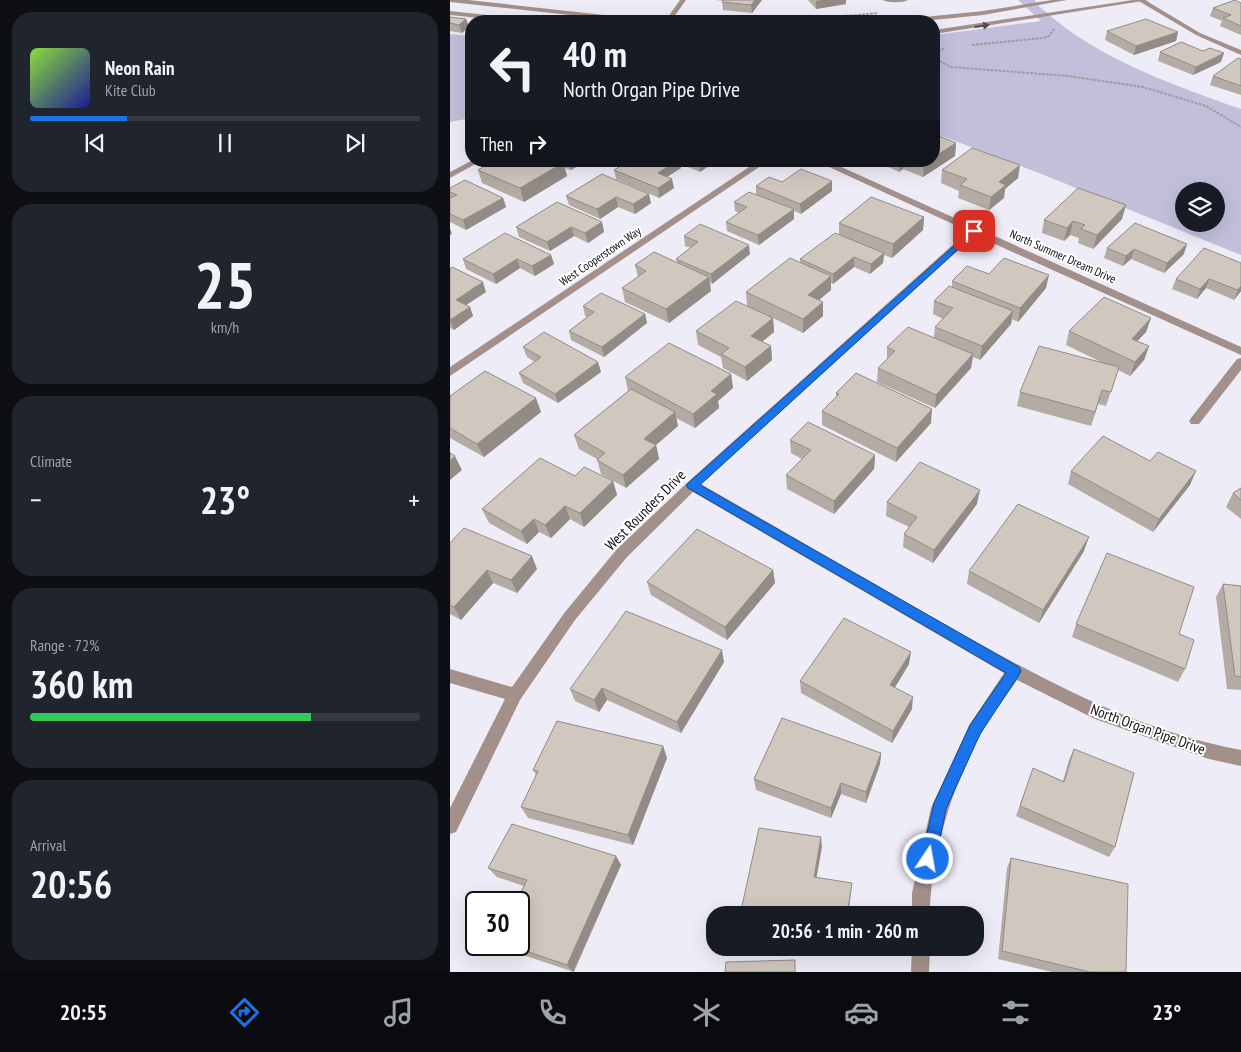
<!DOCTYPE html>
<meta charset="utf-8">
<style>
body{margin:0;font-family:"PT Sans Narrow",sans-serif;background:#20242c;color:#f1f3f6;height:100vh;display:flex;flex-direction:column;font-size:19px;white-space:nowrap}
*{box-sizing:border-box;margin:0}
p{font-size:16px;color:#9ea1a6}
.icon{flex:none;width:28px;height:28px;fill:none;stroke:currentColor;stroke-width:2;stroke-linecap:round;stroke-linejoin:round}
.map{position:relative;flex:1;overflow:hidden}
.drawer{display:flex;flex-direction:column;gap:12px;padding:12px;background:#0d0f14;width:450px}
.drawer>*{flex:none}
.hud{position:absolute;left:15px;top:15px;width:475px;height:152px;border-radius:20px;box-shadow:0 5px 20px #0002;background:#171b24;color:#f1f3f6;overflow:hidden}
.tools{position:absolute;left:725px;top:182px;display:grid;gap:10px}
.tools a{display:grid;place-items:center;width:50px;height:50px;border-radius:50%;background:#171b24;box-shadow:0 5px 20px #0002;font-size:25px}
.speed{position:absolute;left:15px;top:891px;display:flex;gap:10px;font-size:25px;font-weight:700;text-align:center}
.speed>*{display:grid;place-content:center;width:65px;height:65px;border-radius:50%;background:#171b24;box-shadow:0 5px 20px #0002;line-height:1}
.speed .limit{border:2px solid #111;border-radius:8px;background:#fff;color:#111}
.pin{position:absolute;display:grid;place-items:center;width:42px;height:42px;color:#fff;margin:-21px;border-radius:10px;box-shadow:0 2px 8px #0006}
.me{position:absolute;width:55px;margin:-28px;rotate:12deg;stroke-linejoin:round;filter:drop-shadow(0 0 4px #0008)}
.turn{display:flex;align-items:center;gap:18px;height:105px;padding:0 15px;font-size:22px}
.turn .icon{width:65px;height:65px;stroke-width:2.5}
.turn b{display:block;font-size:35px;line-height:42px}
.then{display:flex;align-items:center;height:48px;padding:0 15px;background:#0003;gap:10px;font-size:19px}
.big{font-size:38px;font-weight:800;line-height:1.1}
.drawer .widget{flex:1;display:flex;flex-direction:column;justify-content:center;gap:8px;min-width:0;padding:0 18px;border-radius:20px;background:#20242c}
.drawer .dial{align-items:center;gap:0}
.dial b{font-size:65px;line-height:1}
.song{display:flex;align-items:center;gap:15px}
.cover{width:60px;height:60px;border-radius:8px;background:linear-gradient(135deg,hsl(90 70% 55%),hsl(240 70% 35%))}
.played{height:5px;border-radius:2px;background:linear-gradient(90deg,#1a73e8 25%,#363941 25%)}
.keys{display:flex;justify-content:space-around;direction:ltr}
.heat{display:flex;justify-content:space-between;align-items:center;font-size:28px;direction:ltr}
.charge{height:8px;border-radius:4px;background:linear-gradient(90deg,#34c759 72%,#363941 0)}
.trip{position:absolute;left:256px;top:906px;width:278px;height:50px;border-radius:20px;background:#171b24;box-shadow:0 5px 20px #0002;font-weight:800;line-height:50px;text-align:center}
.tab-bar{display:flex;height:80px;justify-content:space-around;align-items:center;background:#090b0e;color:#9ea1a6}
.tab-bar .icon{width:35px;height:35px}
.tab-bar .current{color:#1a73e8}
.tab-bar b{font-size:22px;color:#f1f3f6}
main{display:flex;flex:1;min-height:0}
.map>svg:first-child{display:block}
.green{fill:#c3bfdb;fill-rule:evenodd}
.lines{fill:none;stroke-linecap:round;stroke-linejoin:round}
.path{stroke:#9f9ea5;stroke-width:2;stroke-dasharray:3 1;stroke-linecap:butt}
.minor{fill:#a3908b;fill-rule:evenodd}
.tertiary{fill:#a3908b;fill-rule:evenodd}
.wall{fill:#b3aba4}
.shaded-wall{fill:#928b86}
.building{fill:#d0c7bf;stroke:#928b86}
.oneway{fill:#524949}
.route{fill:#1a73e8;stroke:#114b97}
.labels{text-anchor:middle;dominant-baseline:central;stroke-width:4;stroke-linejoin:round;paint-order:stroke}
.far-street-label{font-size:12px;fill:#100f13;stroke:#fff}
.street-label{font-size:15px;fill:#100f13;stroke:#fff}
</style>
<main>
<section class="drawer">
<div class="widget">
<div class="song"><i class="cover"></i><div><b>Neon Rain</b><p>Kite Club</p></div></div>
<div class="played"></div>
<div class="keys"><svg class="icon" aria-label="previous" viewBox="0 0 24 24"><path d="M18 5L8 12l10 7zM5 5v14"/></svg><svg class="icon" aria-label="pause" viewBox="0 0 24 24"><path d="M8 5v14M16 5v14"/></svg><svg class="icon" aria-label="next" viewBox="0 0 24 24"><path d="M6 5l10 7-10 7zM19 5v14"/></svg></div>
</div>
<div class="widget dial"><b>25</b><p>km/h</p></div>
<div class="widget"><p>Climate</p>
<div class="heat"><a>−</a><b class="big">23°</b><a>+</a></div>
</div>
<div class="widget"><p>Range · 72%</p><b class="big">360 km</b><div class="charge"></div></div>
<div class="widget"><p>Arrival</p><b class="big">20:56</b></div>
</section>
<div class="map">
<svg width="791" height="972" viewBox="0 0 791 972">
<rect width="100%" height="100%" fill="#eeedf7"/>
<path class="green" d="M568 0H585C585 3 592 9 596 12 648 59 726 86 791 109V255L589 173 484 133V35L591 21ZM734 191H766V224H734Z
M0 34 21 36V118L0 122Z"/>
<g class="lines">
<path class="path" d="M260 20C316 18 373 19 428 13
M522 45 593 38 599 36 604 29
M494 48 485 54 487 60 501 67 618 76 693 87 756 106 791 127"/>
<path class="minor" d="M230 0H236L221 21H215Z
M433 0H458C453 3 438 3 433 0Z
M687 0H695L750 33 791 50V55L746 35Z
M21 161H31L0 178V172Z
M308 161H318L0 376V367Z
M366 161H378L791 347V355L525 235 251 484C326 527 402 571 477 614 576 670 677 729 791 750V766L759 759 645 719 567 680C555 697 541 715 531 734 503 783 480 858 480 915H462V893L481 808 520 724 554 673 243 492 177 557 125 620 70 700 6 832 0 834V808L55 699 0 683V669L62 687 115 612 167 549 238 482 518 231Z
M791 358V370L749 424H741L739 421 741 418 787 359Z
M462 948H480L479 972H461Z"/>
<path class="tertiary" d="M0 0H18L191 19 194 21H175L0 2Z
M602 0H617L533 15 473 21H452L455 19 533 11Z
M683 0H699L484 34V30Z
M0 11 73 19 76 21H57L0 15Z"/>
</g>
<path class="wall" d="M266 0H312L302 13 273 10 272 2 273 1Z
M358 0H396V4L366 9Z
M791 3V35L770 26 772 21 760 16 763 8Z
M0 17 16 19 19 27 12 33 0 31Z
M657 31 728 32 726 41 684 55 655 40Z
M710 52 771 62 743 75 708 61Z
M791 59V95L760 85 763 76Z
M506 143 505 156 473 177 453 169 449 172 425 161H484Z
M43 161H136L121 170 115 168 117 176 74 202 32 183 28 170Z
M179 161H266L250 172 230 164 231 168 217 177 224 188 209 198 166 179 164 170Z
M492 170 568 178 555 189 554 198 539 210 508 198 509 191 491 183Z
M152 174 201 203 185 214 168 207 150 219 119 205 116 196Z
M332 182 382 191 351 214 344 211V219L309 245 277 231 276 222 289 213 285 211 284 202 306 195V186Z
M0 188 53 198 56 207 16 230 0 222Z
M474 217 473 230 442 258 434 255 433 263 420 274 404 267 383 284 381 283V290L369 300 373 316 353 333 323 318 324 332 312 342 321 346 322 360 297 381 273 368 271 357 248 345 246 331 297 306 296 292 350 263V259L389 234V223Z
M672 219 643 249 628 243 629 238 620 235 614 241 592 233 594 220Z
M152 222 154 232 138 243 124 236 100 251 69 237 66 227Z
M685 223 734 254 714 273 681 259 673 266 654 258 657 248Z
M234 236 300 254 262 284 260 282 261 291 219 323 175 302 172 288 188 277 185 265 227 262 226 259 241 248 235 246Z
M101 255 104 264 85 276 70 268 46 284 16 269 13 259Z
M791 263V291L784 300 756 288 747 299 722 289 726 279Z
M0 269 36 292 16 305 20 307 23 316 4 330 0 328Z
M539 274 596 288 568 322 562 319 561 324 530 360 523 357 521 368 485 408 427 382 428 368 437 359V347L484 338 485 327 493 319 483 314 484 301 502 287V281Z
M133 306 195 314 197 323 154 357 121 340 119 331 137 317 135 316Z
M701 318 696 332 687 341 699 346 694 360 680 376 668 370 656 406 648 404 641 426 567 406 570 392 651 362 616 345 619 331Z
M73 347 148 362 151 372 108 403 73 383 69 373 85 362 77 357Z
M281 374 283 388 268 401 269 408 245 428 226 418 228 426 206 445 209 459 176 488 151 474 147 460V459L129 449 124 435 178 391 175 377Z
M386 393 481 423 446 462 372 425V411L386 397Z
M0 396 91 412 34 457 0 438Z
M340 440 425 455 424 469 384 514 337 489 336 475 352 459 341 453Z
M700 461 740 485 703 532 618 484 621 471Z
M125 476 163 481 167 495 134 527 120 519 101 538 89 532 77 544 39 523 32 509Z
M791 488V519L776 507 783 493Z
M437 502 527 504 483 563 453 547 454 534 459 527 436 516Z
M0 543 87 569 67 593 43 583 11 620 0 614Z
M634 551 589 623 517 584 519 571Z
M323 570 325 583 277 640 201 595 197 582Z
M773 584 791 586V690L777 689 766 597Z
M626 624 729 634 735 669 728 682 622 637Z
M274 662 231 733 157 700 149 712 125 701 120 689Z
M459 664 445 687 462 709 442 743 351 693 350 681Z
M213 746 217 758 183 845 78 818 71 807 86 775 83 770Z
M624 749 665 847 659 857 566 816 583 768 613 781 619 760Z
M431 753 430 764 416 803 391 794 381 818 306 790 304 779Z
M166 856 171 865 124 972 55 949 51 945H69L74 886 47 877 38 868Z
M561 858 676 972H602L548 959 557 868Z"/>
<path class="shaded-wall" d="M305 0H312L302 13 301 5Z
M372 0H396V4L366 9V1Z
M16 19 19 27 12 33 9 25Z
M728 32 726 41 684 55 686 46Z
M774 53 771 62 743 75 746 67Z
M506 143 505 156 473 177 474 164 478 161H484V157Z
M119 161H136L121 170Z
M226 161H230L231 168 209 182 208 173Z
M251 161H266L250 172 249 163Z
M450 161H454L453 169 449 172Z
M113 163 117 176 74 202 70 188Z
M570 165 568 178 555 189 554 198 539 210 541 197 549 182Z
M222 179 224 188 209 198 208 188Z
M382 181V191L351 214 350 204Z
M199 194 201 203 185 214 183 204Z
M166 197 168 207 150 219 147 209Z
M53 198 56 207 16 230 13 220Z
M676 205 672 219 643 249 647 235Z
M344 209V219L309 245 308 235Z
M474 217 473 230 442 258 443 244Z
M623 221 620 235 614 241 617 228Z
M152 222 154 232 138 243 135 233Z
M121 227 124 236 100 251 97 242Z
M0 228 2 234 0 235Z
M737 244 734 254 714 273 717 263Z
M299 245 300 254 262 284 261 274Z
M684 249 681 259 673 266 676 256Z
M434 253 433 263 420 274 421 264Z
M101 255 104 264 85 276 82 266Z
M404 257V267L383 284V274Z
M67 259 70 268 46 284 43 274Z
M599 275 596 288 568 322 570 308Z
M381 276V290L358 309V295Z
M259 277 261 291 219 323 216 309Z
M759 279 756 288 747 299 750 289Z
M33 282 36 292 10 309 6 300Z
M791 286V291L784 300 788 290Z
M373 302V316L353 333V319Z
M20 307 23 316 4 330 0 320Z
M563 311 561 324 530 360 532 346Z
M195 314 197 323 154 357 152 347Z
M323 318 324 332 302 350 301 336Z
M701 318 696 332 677 352 682 339Z
M321 346 322 360 297 381 295 367Z
M699 346 694 360 680 376 685 362Z
M523 354 521 368 485 408 486 395Z
M148 362 151 372 108 403 105 394Z
M281 374 283 388 268 401 269 408 245 428 243 414 261 391Z
M652 390 648 404 641 426 645 412Z
M86 398 91 412 34 457 27 444Z
M482 409 481 423 446 462 447 448Z
M225 412 228 426 206 445 209 459 176 488 173 475 194 439Z
M425 455 424 469 384 514V501Z
M5 456 12 470 0 480V461Z
M746 471 740 485 703 532 709 519Z
M163 481 167 495 134 527 130 513Z
M530 490 527 504 483 563 484 550Z
M115 506 120 519 101 538 95 525Z
M84 519 89 532 77 544 71 531Z
M639 537 634 551 589 623 593 610Z
M82 556 87 569 67 593 61 580Z
M37 570 43 583 11 620 4 607Z
M323 570 325 583 277 640 275 627Z
M272 650 274 662 231 733 227 722Z
M461 652 459 664 439 697 440 685Z
M152 688 157 700 149 712 144 700Z
M463 697 462 709 442 743 443 731Z
M213 746 217 758 183 845 178 835Z
M431 753 430 764 416 803V792Z
M391 783V794L381 818V808Z
M371 837 372 847 365 886 364 877Z
M166 856 171 865 123 972 117 965Z
M402 883 401 892 398 915H397Z"/>
<path class="building" d="M274 0H305L301 5 272 2Z
M785 0 791 3V26L773 18 781 15 763 8Z
M0 17 16 19 9 25 0 23Z
M696 19 728 32 686 46 657 31Z
M731 42 753 51 760 48 774 53 746 67 710 52Z
M788 58 791 59V86L763 76Z
M484 134 506 143 484 157Z
M522 148 570 165 549 182 556 185 541 197 510 185 517 179 492 170Z
M43 161H109L113 163 70 188 28 170Z
M179 161H226L208 173 222 179 208 188 164 170Z
M468 161H478L474 164Z
M351 169 382 181 350 204 306 186 319 177 332 182Z
M152 174 199 194 183 204 166 197 147 209 116 196Z
M15 180 53 198 13 220 0 214V198L7 195 0 192V188Z
M628 188 676 205 647 235 631 229 635 225 623 221 617 228 594 220Z
M299 192 344 209 308 235 276 222 297 207 284 202Z
M421 197 474 217 443 244 389 223Z
M107 202 152 222 135 233 121 227 97 242 66 227Z
M685 223 737 244 717 263 684 249 676 256 657 248Z
M250 224 299 245 261 274 226 259 248 242 234 236Z
M55 233 101 255 82 266 67 259 43 274 13 259Z
M385 233 434 253 421 264 404 257 383 274 350 259Z
M754 248 791 263V286L788 290 759 279 750 289 726 279Z
M204 252 259 277 216 309 172 288 196 271 185 265Z
M340 258 381 276 358 295 373 302 353 319 296 292Z
M554 258 599 275 570 308 502 281 517 266 539 274Z
M2 267 33 282 6 300 20 307 0 320V269Z
M499 286 563 311 532 346 485 327 503 308 484 301Z
M151 293 195 314 152 347 119 331 144 312 133 306Z
M654 297 701 318 682 339 699 346 685 362 619 331Z
M286 301 323 318 301 336 321 346 295 367 271 354 279 348 246 331Z
M458 327 523 354 486 395 428 368 445 351 437 347Z
M94 332 148 362 105 394 69 373 91 357 73 347Z
M219 343 281 374 261 391 267 394 243 414 175 377Z
M589 346 669 367 661 392 652 390 645 412 570 392Z
M35 371 86 398 27 444 0 428V396Z
M406 373 482 409 447 448 372 411 389 394 386 393Z
M181 389 225 412 194 439 206 445 173 475 147 460 155 453 124 435Z
M358 422 425 455 384 501 336 475 361 450 340 440Z
M653 436 700 461 708 452 746 471 709 519 621 471Z
M0 453 5 456 0 461Z
M90 458 125 476 134 467 163 481 130 513 115 506 95 525 84 519 71 531 32 509Z
M470 462 530 490 484 550 454 534 467 517 437 502Z
M791 488V500L783 493Z
M568 504 639 537 593 610 519 571Z
M14 528 82 556 61 580 37 570 4 607 0 605V543Z
M247 529 323 570 275 627 197 582Z
M657 553 744 587 729 634 744 640 735 669 626 624Z
M773 584 791 586V677L785 676Z
M176 611 272 650 227 722 152 688 144 700 120 689Z
M394 618 461 652 440 685 463 697 443 731 350 681Z
M332 718 431 753 416 792 391 783 381 808 304 779Z
M107 721 213 746 178 835 71 807 88 771 83 770Z
M624 749 684 773 665 847 570 806 583 768 614 782Z
M62 824 166 856 117 965 58 945H69V902H66L77 880 38 868Z
M309 828 371 837 364 877 402 883 397 915H290Z
M561 858 678 884 676 972H640L552 951Z
M345 960V972H275L276 962Z"/>
<defs><path id="oneway-solid" d="M-6-.8H1V-3.2L6.5 0L1 3.2V.8H-6Z" transform="scale(1.25)"/></defs>
<use class="oneway" href="#oneway-solid" transform="translate(532 26) rotate(-8)"/>
<path class="route" d="M524 228 527 229V232L250 485 569 667 571 671 569 675 530 734 496 809 486 859 484 865 478 867 473 865 471 859 484 803 520 725 556 673 238 488 236 485Z"/>
<g class="labels">
<g class="far-street-label">
<text transform="translate(150 256) rotate(-34)">West Cooperstown Way</text>
<text transform="translate(613 256) rotate(24)">North Summer Dream Drive</text>
</g>
<g class="street-label">
<text transform="translate(195 510) rotate(-45)">West Rounders Drive</text>
<text transform="translate(698 729) rotate(20)">North Organ Pipe Drive</text>
</g>
</g>
</svg>
<div class="tools">
<a><svg class="icon" aria-label="layers" viewBox="0 0 24 24"><path d="M12 4l9 5-9 5-9-5zM3 14l9 5 9-5"/></svg></a>
</div>
<div class="speed"><div class="limit">30</div></div>
<div class="pin" style="left:524px;top:231px;background:#d93025"><svg class="icon" aria-label="arrive" viewBox="0 0 24 24"><path d="M6 21V4h12l-3 4 3 4H6"/></svg></div>
<svg class="me" style="left:478px;top:859px" viewBox="-20 -20 40 40"><circle r="17" fill="#1a73e8" stroke="#fff" stroke-width="3"/><path d="M0-11L8 9 0 5-8 9z" fill="#fff"/></svg>
<div class="trip">20:56 · 1 min · 260 m</div>
<div class="hud">
<div class="turn"><svg class="icon" aria-label="left" viewBox="0 0 24 24"><path d="M17 20v-9H6M10 6l-5 5 5 5"/></svg><div><b>40 m</b>North Organ Pipe Drive</div></div>
<div class="then">Then<svg class="icon" aria-label="right" viewBox="0 0 24 24"><path d="M7 20v-9h11M14 6l5 5-5 5"/></svg></div>
</div>
</div>
</main>
<nav class="tab-bar">
<b>20:55</b>
<svg class="icon current" aria-label="directions" viewBox="0 0 24 24"><path d="M12 3l9 9-9 9-9-9zM9 14v-3h6M13 9l2 2-2 2"/></svg>
<svg class="icon" aria-label="music" viewBox="0 0 24 24"><path d="M9 18V5l10-2v13"/><circle cx="6" cy="18" r="3"/><circle cx="16" cy="16" r="3"/></svg>
<svg class="icon" aria-label="phone" viewBox="0 0 24 24"><path d="M5 4h4l2 5-3 2q2 4 5 5l2-3 5 2v4C11 20 4 13 5 4z"/></svg>
<svg class="icon" aria-label="climate" viewBox="0 0 24 24"><path d="M12 3v18M4 7l16 10M4 17L20 7"/></svg>
<svg class="icon" aria-label="car" viewBox="0 0 24 24"><path d="M5 17H2v-5l4-1 3-4h7l3 4 3 1v5h-3M9 17h6M6 11h13"/><circle cx="7" cy="17" r="2"/><circle cx="17" cy="17" r="2"/></svg>
<svg class="icon" aria-label="filters" viewBox="0 0 24 24"><path d="M4 7h16M4 17h16"/><circle cx="9" cy="7" r="2"/><circle cx="15" cy="17" r="2"/></svg>
<b>23°</b>
</nav>
